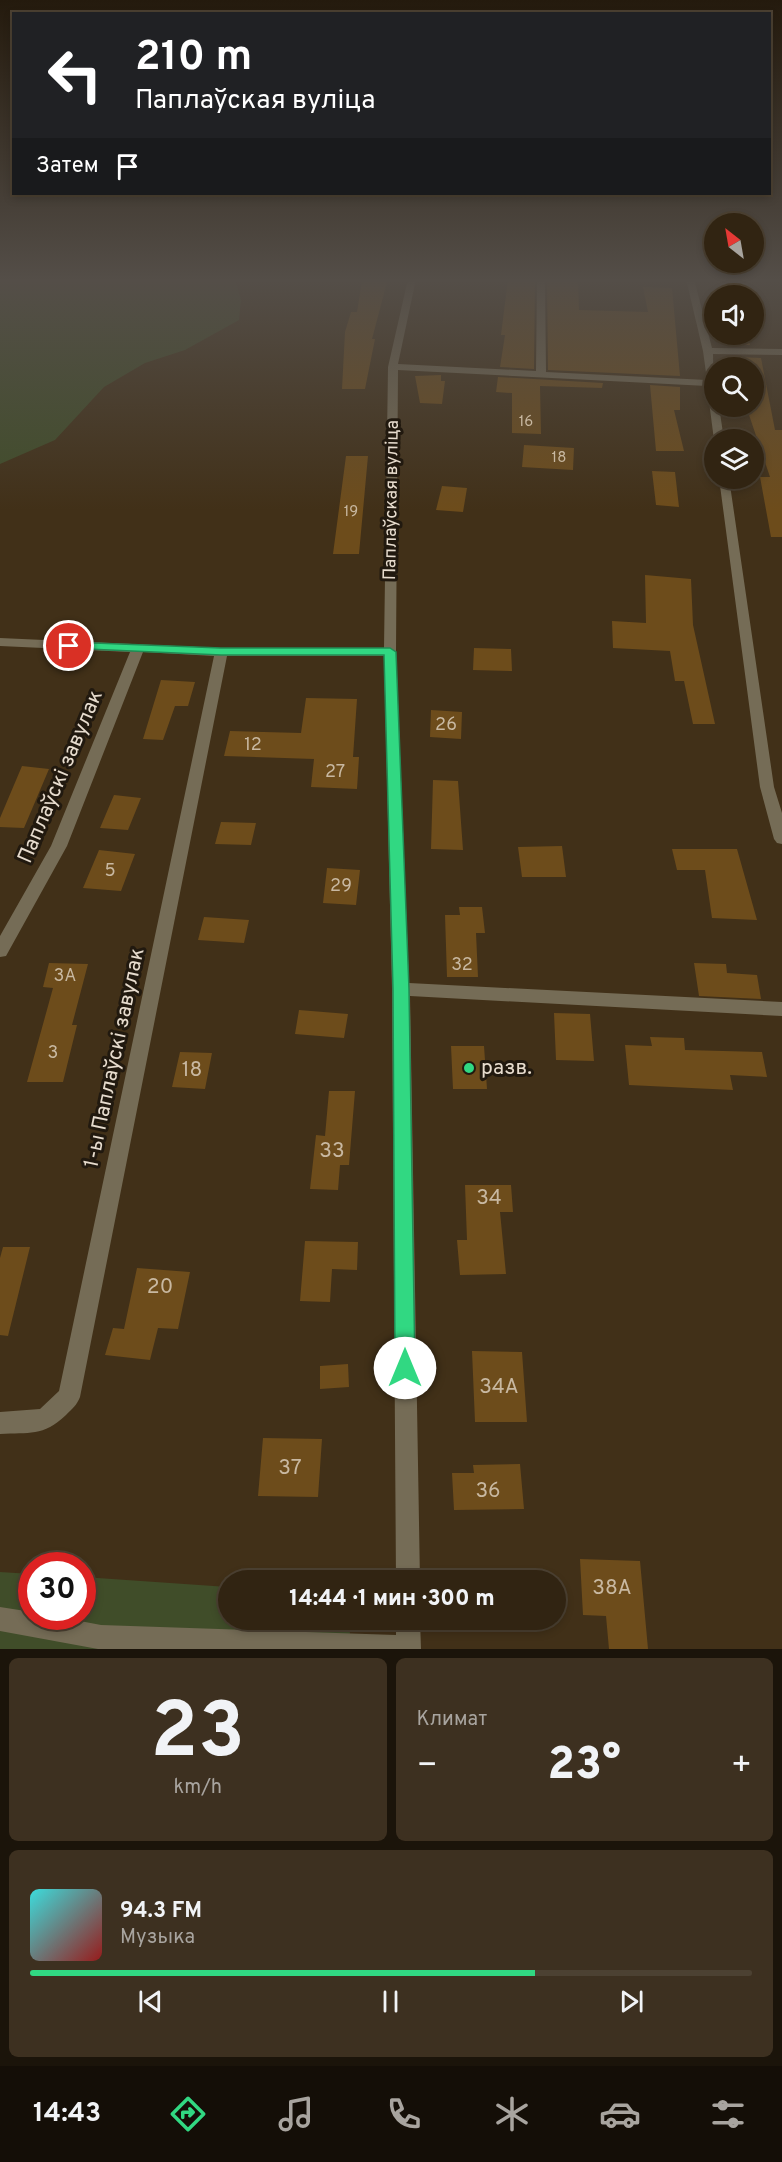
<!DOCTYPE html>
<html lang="ru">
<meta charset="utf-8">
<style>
body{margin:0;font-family:Overpass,sans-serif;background:#3d3020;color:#f1f3f6;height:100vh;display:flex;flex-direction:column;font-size:22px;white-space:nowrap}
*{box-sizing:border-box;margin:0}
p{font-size:20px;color:#a8a49f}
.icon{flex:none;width:33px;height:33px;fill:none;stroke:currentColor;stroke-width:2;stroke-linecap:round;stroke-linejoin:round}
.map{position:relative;height:1649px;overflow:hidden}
.details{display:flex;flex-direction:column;gap:9px;padding:9px;background:#1b140a;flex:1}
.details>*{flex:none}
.banner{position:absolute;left:12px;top:12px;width:759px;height:183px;border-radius:0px;box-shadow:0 3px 9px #0003,0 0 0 2px #4c4132;background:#202124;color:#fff;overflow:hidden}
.needle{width:39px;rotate:329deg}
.fabs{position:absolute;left:704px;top:213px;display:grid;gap:12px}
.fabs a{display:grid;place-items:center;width:60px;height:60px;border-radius:50%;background:#312412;box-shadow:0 3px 9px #0003,0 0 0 2px #4c4132;font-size:30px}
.speed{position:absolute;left:18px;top:1552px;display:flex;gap:12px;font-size:30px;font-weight:700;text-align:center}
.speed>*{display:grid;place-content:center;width:78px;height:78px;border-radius:50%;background:#312412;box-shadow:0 3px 9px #0003,0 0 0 2px #4c4132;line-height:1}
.speed .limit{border:9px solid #d22;background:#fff;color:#111}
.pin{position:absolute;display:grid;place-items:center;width:51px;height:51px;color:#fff;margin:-26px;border:3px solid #fff;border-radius:50%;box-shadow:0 2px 6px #0007}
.me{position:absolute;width:66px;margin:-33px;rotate:0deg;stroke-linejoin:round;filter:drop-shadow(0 0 4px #0008)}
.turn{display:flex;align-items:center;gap:21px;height:126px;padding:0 24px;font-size:27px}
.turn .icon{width:78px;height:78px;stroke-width:2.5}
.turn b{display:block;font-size:42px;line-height:51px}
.then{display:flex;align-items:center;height:57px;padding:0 24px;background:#0003;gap:12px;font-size:22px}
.big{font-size:45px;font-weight:800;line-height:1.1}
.details .card{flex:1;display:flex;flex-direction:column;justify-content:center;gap:9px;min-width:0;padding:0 21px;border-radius:9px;background:#3d3020}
.details .dial{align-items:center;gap:0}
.dial b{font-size:78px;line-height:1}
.song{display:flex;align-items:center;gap:18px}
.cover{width:72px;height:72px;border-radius:9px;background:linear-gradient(135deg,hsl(180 70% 55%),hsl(0 70% 35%))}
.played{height:6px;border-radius:3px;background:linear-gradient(90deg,#31d882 70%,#4c4132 70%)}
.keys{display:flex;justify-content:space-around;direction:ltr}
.heat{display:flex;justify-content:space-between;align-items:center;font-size:33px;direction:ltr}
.details .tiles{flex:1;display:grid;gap:9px;grid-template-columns:1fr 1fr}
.card:last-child{grid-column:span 2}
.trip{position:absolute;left:218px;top:1570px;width:348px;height:60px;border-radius:30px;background:#312412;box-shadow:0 3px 9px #0003,0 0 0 2px #4c4132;font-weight:800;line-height:60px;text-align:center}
.tabs{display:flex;height:96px;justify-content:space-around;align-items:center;background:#140e07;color:#a8a49f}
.tabs .icon{width:42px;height:42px}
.tabs .current{color:#31d882}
.tabs b{font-size:27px;color:#f1f3f6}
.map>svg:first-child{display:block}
.green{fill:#404d29}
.building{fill:#6d4c1b}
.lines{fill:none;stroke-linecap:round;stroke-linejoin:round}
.minor{fill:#756c56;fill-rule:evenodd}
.route{fill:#31d882;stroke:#208c54;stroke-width:1.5}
.poi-dot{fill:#31d882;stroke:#21190f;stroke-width:2}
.labels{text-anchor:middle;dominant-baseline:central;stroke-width:6;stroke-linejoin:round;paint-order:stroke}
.far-number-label{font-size:15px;fill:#c8b8a1}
.far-street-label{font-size:18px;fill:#e7dcce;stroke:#21190f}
.number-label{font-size:18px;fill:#c8b8a1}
.street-label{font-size:21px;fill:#e7dcce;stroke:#21190f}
.poi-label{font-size:21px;fill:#e7dcce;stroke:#21190f;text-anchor:start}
.near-number-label{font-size:21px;fill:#c8b8a1}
</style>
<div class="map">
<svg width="782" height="1649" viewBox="0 0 782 1649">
<rect width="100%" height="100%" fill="#413018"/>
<path class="green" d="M0 279H235L241 300 239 320 185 350 145 363 104 387 55 440 0 464Z
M0 1572 31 1574 32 1617H82L83 1577 228 1587V1620H349L351 1649H0Z"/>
<path class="building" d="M508 279H535L534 369 500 367 505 335H501Z
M547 279H578L579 310 648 312 643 287 672 288 680 376 548 370Z
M362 281 387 282 372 339H375L365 389H342L345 332 351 312H357Z
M725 334H747L750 345 728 344Z
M737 357 761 358 775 430H782V537H771L760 477H770L746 406H753V368H740Z
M441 375V381H445L442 404 420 403 415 376Z
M498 377 603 383 602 388 540 386 541 434 512 433V393L496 392Z
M650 385 680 387V410H674L684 451H656Z
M524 445 574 448 573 470 522 467Z
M346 456H368L359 554H333Z
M652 471 675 472 679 507 656 505Z
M442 486 467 488 463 512 436 510Z
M645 575 691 579 693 625 715 724H693L684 681H675L670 651 613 648 612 621 646 623Z
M474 648 511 649 512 671 473 670Z
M161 680 195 682 188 706H175L163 740 143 739Z
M306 698 357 699 353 757H359L357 789 311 787 314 759 224 756 230 731 301 733Z
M431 710 462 712 461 739 430 737Z
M22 766 49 769 24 828 0 827V818Z
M433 780 458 781 463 850 431 849Z
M114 795 141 798 128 830 100 828Z
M221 822 256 823 251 845 215 844Z
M562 846 566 877H522L518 847Z
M672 849H737L757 920 712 918 705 870H677Z
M99 850 135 854 121 891 83 888Z
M327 868 360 870 356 905 323 903Z
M459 907H482L485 933H476L478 977H447L445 915H460Z
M204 917 249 920 244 943 198 940Z
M49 963 88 964 72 1025H77L63 1082H27L53 988 43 987Z
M694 963 726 964 727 973 757 975 761 999 699 996Z
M299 1010 348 1014 344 1038 295 1034Z
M554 1013 590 1014 594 1061 556 1060Z
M650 1037 684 1038 685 1050 762 1052 767 1077 730 1075 733 1090 629 1085 625 1045 652 1046Z
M451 1046H484L487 1089H453Z
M180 1052 212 1053 205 1089 172 1087Z
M329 1091H355L349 1165H340L338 1190 310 1189 316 1135 325 1136Z
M465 1185H511L513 1212H500L506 1274 460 1275 457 1240H467Z
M305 1241 358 1242 357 1270 332 1269 330 1302 300 1301Z
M3 1247H30L8 1336 0 1335V1258Z
M137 1268 190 1272 178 1329 158 1328 150 1360 105 1355 113 1328 124 1329Z
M472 1351 522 1352 527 1422H475Z
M348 1364 349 1387 320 1389V1366Z
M263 1438 322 1439 318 1497 258 1496Z
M520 1464 524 1509 454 1510 452 1473H474L473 1465Z
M580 1559 640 1561 648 1649H609L606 1616 583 1615Z"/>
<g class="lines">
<path class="minor" d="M408 279H416L398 364 536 371 537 279H545L546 372 707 380 703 351 686 279H694L712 348 782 349V355L713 354 714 406H719L724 440H714L707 386 398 370 396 652 409 983 782 1002V1016L410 996 420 1581H396L392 989 384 656H227L80 1397C77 1405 72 1409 66 1415 43 1437 29 1432 0 1434V1412L40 1409 59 1391 214 656 143 652 67 846 6 956 0 957V936L51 846 130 652 0 646V638L221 648H384L388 367Z
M719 478H729L774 787 782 813V844L777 843 774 839 760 787Z
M0 1607 32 1612V1617H59L101 1625 396 1635V1620H420L421 1649H98L0 1631Z"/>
</g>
<linearGradient id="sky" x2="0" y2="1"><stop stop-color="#241a0d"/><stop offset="0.55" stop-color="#544e48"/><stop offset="1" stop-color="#544e48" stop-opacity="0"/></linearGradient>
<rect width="782" height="510" fill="url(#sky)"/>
<path class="route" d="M69 642 221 648H390L396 652 409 989 415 1368 412 1375 405 1378 398 1375 395 1368 393 989 384 655H221L65 648 63 646Z"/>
<circle class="poi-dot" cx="469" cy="1068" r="6"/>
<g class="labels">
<g class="far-number-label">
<text x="526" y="422">16</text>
<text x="559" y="458">18</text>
<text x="351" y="512">19</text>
</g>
<g class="far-street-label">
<text transform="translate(392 500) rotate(-89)">Паплаўская вуліца</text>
</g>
<g class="number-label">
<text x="446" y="725">26</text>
<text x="253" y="745">12</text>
<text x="335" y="772">27</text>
<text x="110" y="871">5</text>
<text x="341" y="886">29</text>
<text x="462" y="965">32</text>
<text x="65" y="976">3А</text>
<text x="53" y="1053">3</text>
</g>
<g class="street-label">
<text transform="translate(61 777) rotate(-67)">Паплаўскі завулак</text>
<text transform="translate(115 1058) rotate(-78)">1-ы Паплаўскі завулак</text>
</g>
<g class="poi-label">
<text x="481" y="1068">разв.</text>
</g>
<g class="near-number-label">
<text x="192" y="1070">18</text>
<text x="332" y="1151">33</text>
<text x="489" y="1198">34</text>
<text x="160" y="1287">20</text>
<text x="499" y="1387">34А</text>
<text x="290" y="1468">37</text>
<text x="488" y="1491">36</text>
<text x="612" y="1588">38А</text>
</g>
</g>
</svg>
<div class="fabs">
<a><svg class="needle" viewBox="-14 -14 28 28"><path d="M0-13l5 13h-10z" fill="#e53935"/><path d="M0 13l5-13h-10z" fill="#a8a49f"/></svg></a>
<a><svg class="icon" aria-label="sound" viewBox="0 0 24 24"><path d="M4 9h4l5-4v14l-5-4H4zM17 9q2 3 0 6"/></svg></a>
<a><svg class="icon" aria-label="search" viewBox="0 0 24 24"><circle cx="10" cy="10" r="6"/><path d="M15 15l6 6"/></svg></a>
<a><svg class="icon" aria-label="layers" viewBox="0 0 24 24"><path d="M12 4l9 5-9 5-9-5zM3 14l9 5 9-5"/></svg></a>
</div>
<div class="speed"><div class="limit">30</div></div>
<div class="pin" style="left:69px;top:646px;background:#d93025"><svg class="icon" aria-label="arrive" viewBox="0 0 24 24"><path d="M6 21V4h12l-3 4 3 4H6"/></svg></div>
<svg class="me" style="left:405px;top:1368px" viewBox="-20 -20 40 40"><circle r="19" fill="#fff"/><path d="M0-13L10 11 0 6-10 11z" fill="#31d882"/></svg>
<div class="trip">14:44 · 1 мин · 300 m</div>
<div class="banner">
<div class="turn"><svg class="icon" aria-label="left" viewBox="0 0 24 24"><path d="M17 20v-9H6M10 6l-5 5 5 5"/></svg><div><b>210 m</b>Паплаўская вуліца</div></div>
<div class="then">Затем<svg class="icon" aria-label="arrive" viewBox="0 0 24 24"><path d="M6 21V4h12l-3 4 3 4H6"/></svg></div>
</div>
</div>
<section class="details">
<div class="tiles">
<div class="card dial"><b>23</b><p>km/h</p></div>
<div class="card"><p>Климат</p>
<div class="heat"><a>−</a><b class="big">23°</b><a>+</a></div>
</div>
<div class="card">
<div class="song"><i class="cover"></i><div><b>94.3 FM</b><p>Музыка</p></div></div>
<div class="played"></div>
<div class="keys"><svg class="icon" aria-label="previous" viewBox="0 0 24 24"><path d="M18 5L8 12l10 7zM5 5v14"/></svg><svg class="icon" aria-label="pause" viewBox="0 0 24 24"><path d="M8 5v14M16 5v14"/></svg><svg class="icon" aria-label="next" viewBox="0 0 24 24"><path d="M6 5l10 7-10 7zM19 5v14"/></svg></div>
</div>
</div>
</section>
<nav class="tabs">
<b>14:43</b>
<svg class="icon current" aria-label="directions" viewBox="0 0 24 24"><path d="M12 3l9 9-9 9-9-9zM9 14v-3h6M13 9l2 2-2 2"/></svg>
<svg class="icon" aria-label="music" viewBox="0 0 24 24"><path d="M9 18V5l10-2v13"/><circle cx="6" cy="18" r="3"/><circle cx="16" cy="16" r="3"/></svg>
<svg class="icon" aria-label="phone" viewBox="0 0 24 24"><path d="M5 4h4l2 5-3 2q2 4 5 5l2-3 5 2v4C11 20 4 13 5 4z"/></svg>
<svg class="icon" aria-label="climate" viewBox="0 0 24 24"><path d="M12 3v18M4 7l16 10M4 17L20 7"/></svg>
<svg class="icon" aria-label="car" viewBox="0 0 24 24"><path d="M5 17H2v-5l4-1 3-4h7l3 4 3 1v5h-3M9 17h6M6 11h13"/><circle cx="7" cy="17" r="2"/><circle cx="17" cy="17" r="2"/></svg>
<svg class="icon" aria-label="filters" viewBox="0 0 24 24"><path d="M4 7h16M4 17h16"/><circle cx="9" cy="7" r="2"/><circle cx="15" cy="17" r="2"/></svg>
</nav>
